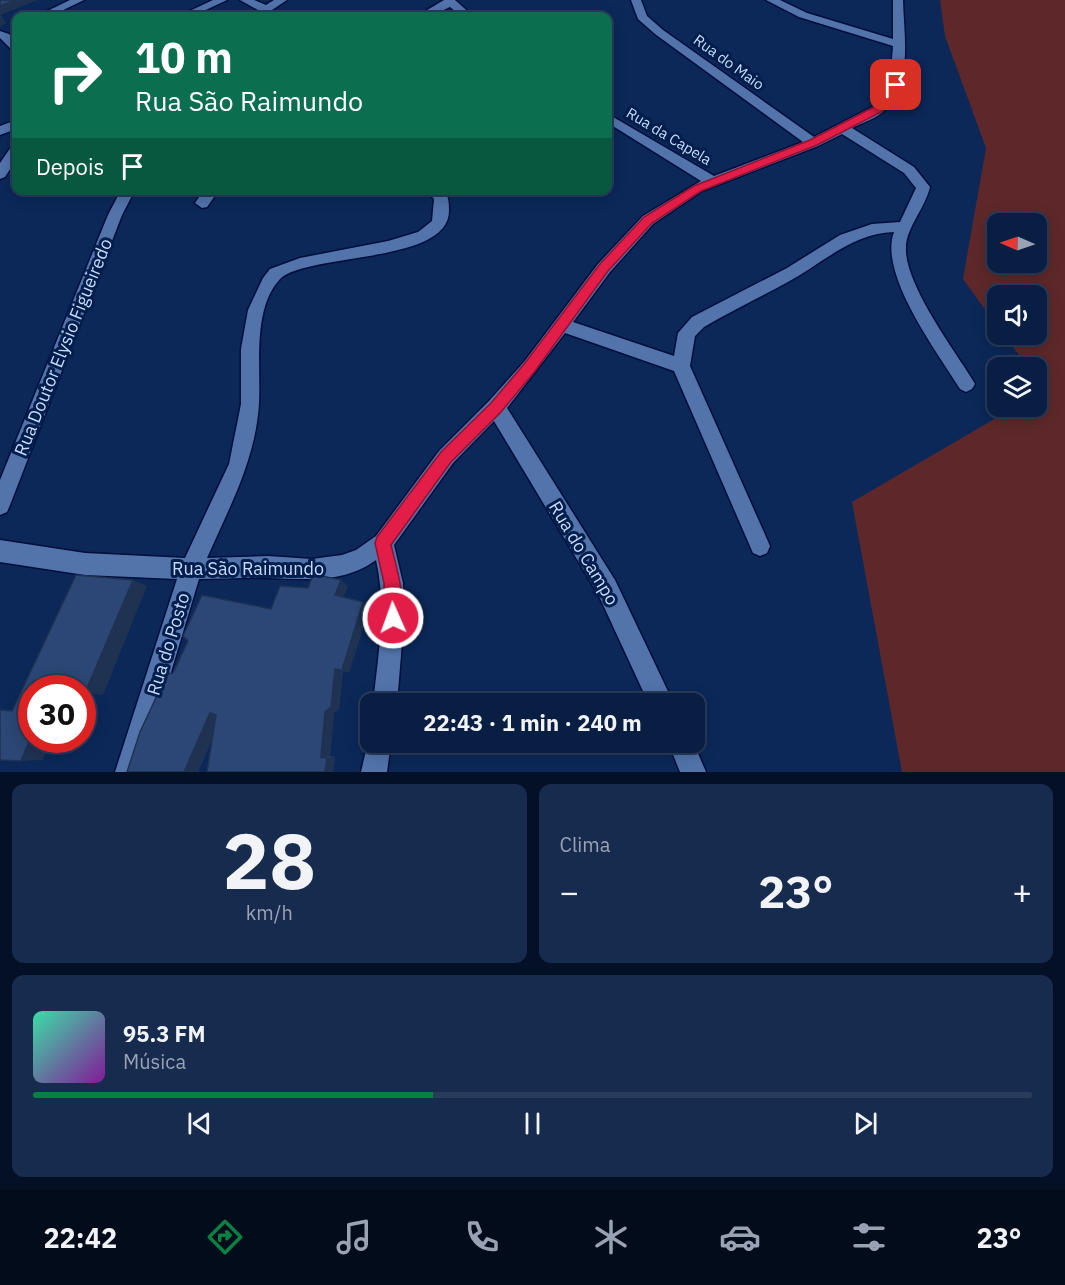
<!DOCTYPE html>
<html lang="pt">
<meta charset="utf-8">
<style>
body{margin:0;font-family:"IBM Plex Sans",sans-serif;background:#162b4e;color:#f1f3f6;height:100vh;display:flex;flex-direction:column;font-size:22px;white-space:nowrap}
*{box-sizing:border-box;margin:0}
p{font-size:20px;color:#98a2b2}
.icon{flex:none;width:33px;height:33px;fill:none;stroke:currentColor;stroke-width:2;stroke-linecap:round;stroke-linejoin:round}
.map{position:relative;height:772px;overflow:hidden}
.drawer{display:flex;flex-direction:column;gap:12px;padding:12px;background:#041025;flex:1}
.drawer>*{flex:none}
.guide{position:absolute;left:12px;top:12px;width:600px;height:183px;border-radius:12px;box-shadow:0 3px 15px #0003,0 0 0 2px #293c5c;background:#0b6e4f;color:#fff;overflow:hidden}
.needle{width:39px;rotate:272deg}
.buttons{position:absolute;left:987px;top:213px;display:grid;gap:12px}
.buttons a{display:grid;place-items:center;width:60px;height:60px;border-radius:12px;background:#081e43;box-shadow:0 3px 15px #0003,0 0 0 2px #293c5c;font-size:30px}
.speed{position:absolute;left:18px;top:675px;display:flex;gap:12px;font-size:30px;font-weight:700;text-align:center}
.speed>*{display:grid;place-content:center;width:78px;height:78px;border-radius:50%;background:#081e43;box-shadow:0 3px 15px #0003,0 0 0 2px #293c5c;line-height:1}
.speed .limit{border:9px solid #d22;background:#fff;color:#111}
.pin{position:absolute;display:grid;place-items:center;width:51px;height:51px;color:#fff;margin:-26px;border-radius:12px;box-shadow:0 3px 9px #0006}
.me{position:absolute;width:66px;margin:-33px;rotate:358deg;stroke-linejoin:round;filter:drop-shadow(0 0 4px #0008)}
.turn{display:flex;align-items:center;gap:21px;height:126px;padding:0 24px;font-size:27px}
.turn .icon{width:78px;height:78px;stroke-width:2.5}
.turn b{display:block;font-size:42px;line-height:51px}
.then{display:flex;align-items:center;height:57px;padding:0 24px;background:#0003;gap:12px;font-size:22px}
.big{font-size:45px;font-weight:800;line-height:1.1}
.drawer .widget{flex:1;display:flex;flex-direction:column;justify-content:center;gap:9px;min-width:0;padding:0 21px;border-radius:12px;background:#162b4e}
.drawer .dial{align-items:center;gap:0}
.dial b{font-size:78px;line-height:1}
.song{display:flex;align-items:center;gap:18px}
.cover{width:72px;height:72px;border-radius:9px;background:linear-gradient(135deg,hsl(160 70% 55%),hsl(290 70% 35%))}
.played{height:6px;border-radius:3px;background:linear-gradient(90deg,#0b8043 40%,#293c5c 40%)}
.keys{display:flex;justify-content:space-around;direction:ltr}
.heat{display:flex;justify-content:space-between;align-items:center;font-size:33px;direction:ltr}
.drawer .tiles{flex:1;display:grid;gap:12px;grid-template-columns:1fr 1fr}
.widget:last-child{grid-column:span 2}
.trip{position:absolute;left:360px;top:693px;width:345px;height:60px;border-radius:12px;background:#081e43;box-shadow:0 3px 15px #0003,0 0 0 2px #293c5c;font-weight:800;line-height:60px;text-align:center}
.tabs{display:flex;height:96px;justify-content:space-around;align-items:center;background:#030c1b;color:#98a2b2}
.tabs .icon{width:42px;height:42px}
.tabs .active{color:#0b8043}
.tabs b{font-size:27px;color:#f1f3f6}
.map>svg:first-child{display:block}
.green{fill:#5e282a;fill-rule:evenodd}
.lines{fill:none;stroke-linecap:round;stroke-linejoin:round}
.minor-casing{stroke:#000e3c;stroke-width:3}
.minor{fill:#5274ab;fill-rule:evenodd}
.wall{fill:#263d65}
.shaded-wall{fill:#1f3252}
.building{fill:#2c4775;stroke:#1f3252;stroke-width:1.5}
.route{fill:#e11d48;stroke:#92132f;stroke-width:1.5}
.labels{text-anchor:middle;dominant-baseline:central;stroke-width:6;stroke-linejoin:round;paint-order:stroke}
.far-street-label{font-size:15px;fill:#c8dbfa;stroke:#021e4d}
.street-label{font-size:18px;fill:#c8dbfa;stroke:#021e4d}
</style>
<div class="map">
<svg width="1065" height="772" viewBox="0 0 1065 772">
<rect width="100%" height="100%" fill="#0b2859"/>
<path class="green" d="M940 0H1065V772H902L852 502 1015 407 1036 406 1037 394 1044 389 1037 379 1036 368 1028 367 1004 335 1036 334V296H998L997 326 963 279 986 148 945 36ZM998 224H1036V262H998Z"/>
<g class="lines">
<g class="minor-casing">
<path id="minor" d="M70 0H84L51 16H37Z
M213 0H227L193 16H179Z
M240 0H254L266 5 274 0H287L263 16H251L258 10Z
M444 0H455L473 16H461L450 7 431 16H417Z
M631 0H641L647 16 663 30 814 137 874 106 890 85 893 46 799 17 766 0H780L807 13 893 39V0H903C904 38 913 81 884 111 877 118 862 123 852 128L914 167 930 187C925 208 907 227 906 246 903 282 953 348 972 379L975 384 972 389 966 392 960 389C938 353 878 274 894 232 852 233 822 264 786 283 759 298 731 311 704 327L695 336 690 366 770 546 767 553 760 556 753 553 674 371 565 333 507 408 615 580 674 704H649L599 596 494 421 453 463 394 545 403 583 404 618 397 704H373C378 656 387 608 376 560 343 584 307 579 268 578 245 577 222 579 199 579L141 772H115L177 579 85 575 0 562V540L85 553 185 558 229 464 241 404V349L248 310 263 278 270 269 300 258 388 241 418 232 432 221 434 199 426 190H443C449 196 449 203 449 211 449 264 306 253 280 279 252 309 261 366 259 403 256 459 229 508 207 558L268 556 312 559 342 555 356 550 376 536 439 451 489 401 524 362 598 264 643 216 701 181 608 123V114L714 176 803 142 655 34 638 19ZM842 134 904 173 916 188 900 222 872 224 840 235 787 268 692 317 678 333 674 356 573 322 610 272 653 224 702 191 818 146Z
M0 31 9 34 16 42V51L12 50 0 38Z
M16 120V129L0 135V126Z
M16 146V160L5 177 0 179V163L11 147Z
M121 190H135L122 215 10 505 7 512 0 515V480L108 215Z
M204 190H219L207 207 202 208 195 203Z
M370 733V742H391L387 772H361Z
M668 742H693L706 772H680Z"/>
</g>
<use href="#minor" class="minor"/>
</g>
<path class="wall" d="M348 586 343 597 370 607 349 672 343 671 339 709 334 713 330 756 335 757 333 772H207L213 737 198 772H127L173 673 271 609 308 588Z"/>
<path class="shaded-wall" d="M14 0H37L1 15 6 23 0 27V6Z
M133 580 147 586 103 695 85 693Z
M341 580 348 586 342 600 335 595Z
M363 602 370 607 349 672 342 670Z
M335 669 343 671 339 709 334 713 330 756 321 757 325 712Z
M210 713 222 714 198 772H184Z
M32 734V740H50L43 760 21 761Z
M335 757 333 772H325L327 758Z"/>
<path class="building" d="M0 0H14L0 6Z
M76 575 133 580 85 693H82V688H32V734L21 761 0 760V710L12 711Z
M313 575H317L341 580 335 595 363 602 342 670 335 669 331 707 325 712 321 757 327 758 325 772H207L216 715 210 713 184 772H127L140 732 167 674 173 673 188 641 183 636 202 595 271 609 280 586 308 588Z"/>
<path class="route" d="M893 83 901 85 883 111 817 145 701 191 652 223 608 271 535 371 501 412 451 462 391 545C396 566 408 603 399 624L393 626 387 624 385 618 384 583 375 543 377 537 441 452 491 403 525 363 600 264 644 217 694 186 810 140 876 106Z"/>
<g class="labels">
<g class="far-street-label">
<text transform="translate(729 62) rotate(36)">Rua do Maio</text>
<text transform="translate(669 136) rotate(31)">Rua da Capela</text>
</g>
<g class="street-label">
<text transform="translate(63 347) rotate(-68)">Rua Doutor Elysio Figueiredo</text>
<text transform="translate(584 553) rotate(59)">Rua do Campo</text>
<text x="248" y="568">Rua São Raimundo</text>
<text transform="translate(168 644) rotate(-73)">Rua do Posto</text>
</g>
</g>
</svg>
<div class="buttons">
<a><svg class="needle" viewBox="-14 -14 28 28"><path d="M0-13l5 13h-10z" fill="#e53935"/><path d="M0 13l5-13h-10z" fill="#98a2b2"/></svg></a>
<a><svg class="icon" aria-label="sound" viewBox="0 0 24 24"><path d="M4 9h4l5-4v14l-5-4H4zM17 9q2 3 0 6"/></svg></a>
<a><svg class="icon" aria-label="layers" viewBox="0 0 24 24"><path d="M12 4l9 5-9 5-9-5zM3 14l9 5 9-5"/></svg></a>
</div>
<div class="speed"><div class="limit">30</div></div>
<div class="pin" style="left:896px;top:85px;background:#d93025"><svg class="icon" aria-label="arrive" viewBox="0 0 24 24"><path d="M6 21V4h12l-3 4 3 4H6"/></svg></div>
<svg class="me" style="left:393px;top:618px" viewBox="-20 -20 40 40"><circle r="17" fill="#e11d48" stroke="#fff" stroke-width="3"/><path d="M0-11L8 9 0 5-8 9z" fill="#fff"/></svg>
<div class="trip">22:43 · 1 min · 240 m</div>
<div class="guide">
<div class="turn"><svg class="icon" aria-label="right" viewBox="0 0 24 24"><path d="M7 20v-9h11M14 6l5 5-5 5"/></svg><div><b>10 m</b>Rua São Raimundo</div></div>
<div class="then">Depois<svg class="icon" aria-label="arrive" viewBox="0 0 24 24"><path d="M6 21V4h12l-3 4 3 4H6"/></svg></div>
</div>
</div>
<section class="drawer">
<div class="tiles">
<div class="widget dial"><b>28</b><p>km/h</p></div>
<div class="widget"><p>Clima</p>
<div class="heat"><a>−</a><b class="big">23°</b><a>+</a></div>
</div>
<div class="widget">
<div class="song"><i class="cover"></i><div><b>95.3 FM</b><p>Música</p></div></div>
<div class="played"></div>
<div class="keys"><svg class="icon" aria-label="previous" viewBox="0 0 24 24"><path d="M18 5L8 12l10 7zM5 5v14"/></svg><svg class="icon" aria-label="pause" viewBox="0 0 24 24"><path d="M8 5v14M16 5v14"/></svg><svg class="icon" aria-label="next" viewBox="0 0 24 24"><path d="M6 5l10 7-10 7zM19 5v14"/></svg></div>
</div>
</div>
</section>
<nav class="tabs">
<b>22:42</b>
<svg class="icon active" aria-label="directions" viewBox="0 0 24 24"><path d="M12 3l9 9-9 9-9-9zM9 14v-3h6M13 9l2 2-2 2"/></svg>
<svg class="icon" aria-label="music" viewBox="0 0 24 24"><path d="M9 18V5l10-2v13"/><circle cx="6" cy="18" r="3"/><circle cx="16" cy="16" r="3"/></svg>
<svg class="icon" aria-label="phone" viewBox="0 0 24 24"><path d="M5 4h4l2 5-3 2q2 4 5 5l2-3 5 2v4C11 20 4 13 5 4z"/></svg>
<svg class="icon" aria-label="climate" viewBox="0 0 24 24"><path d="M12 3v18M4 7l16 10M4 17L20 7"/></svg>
<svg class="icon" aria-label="car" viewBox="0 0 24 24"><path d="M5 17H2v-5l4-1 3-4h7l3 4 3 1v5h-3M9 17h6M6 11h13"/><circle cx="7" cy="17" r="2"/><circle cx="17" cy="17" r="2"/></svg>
<svg class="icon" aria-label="filters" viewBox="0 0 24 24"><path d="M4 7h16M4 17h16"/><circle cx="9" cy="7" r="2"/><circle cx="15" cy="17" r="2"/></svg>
<b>23°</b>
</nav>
